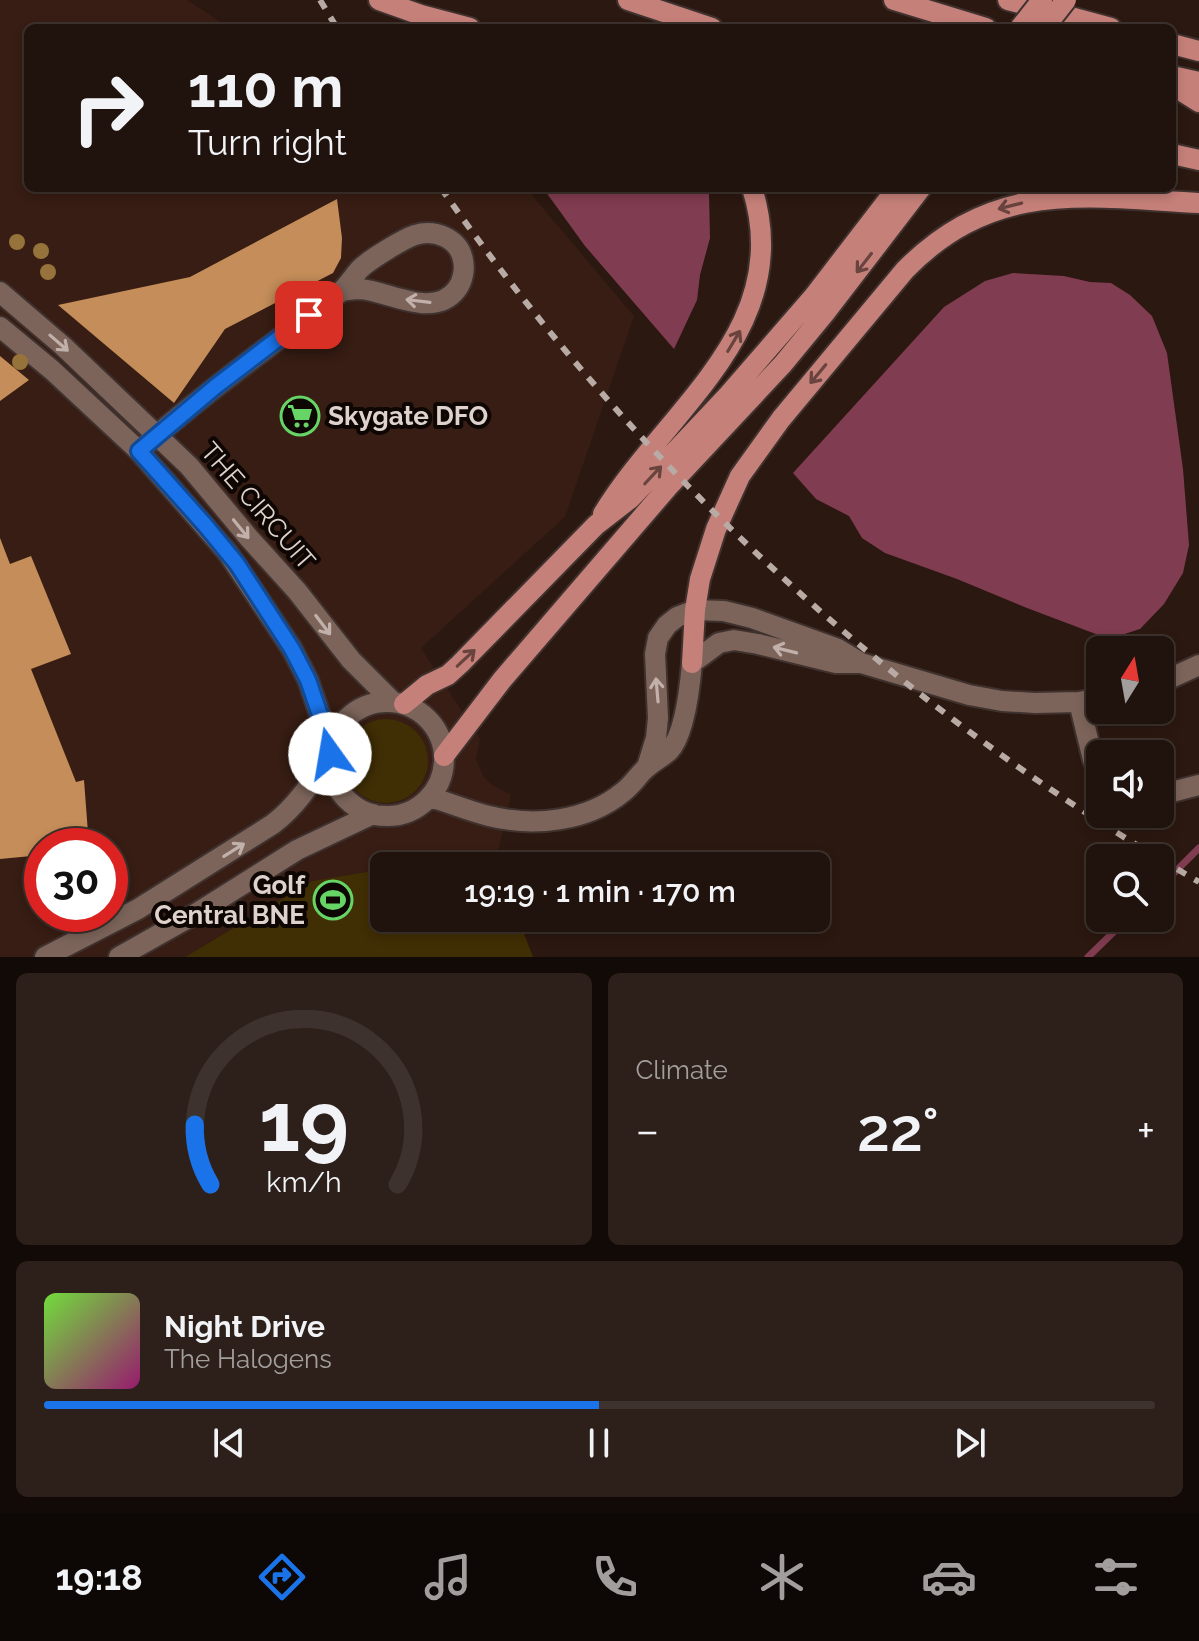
<!DOCTYPE html>
<meta charset="utf-8">
<style>
body{margin:0;font-family:Raleway,sans-serif;background:#2d201a;color:#f1f3f6;height:100vh;display:flex;flex-direction:column;font-size:30px;white-space:nowrap}
*{box-sizing:border-box;margin:0}
p{font-size:26px;color:#a29e9d}
.icon{flex:none;width:44px;height:44px;fill:none;stroke:currentColor;stroke-width:2;stroke-linecap:round;stroke-linejoin:round}
.map{position:relative;height:957px;overflow:hidden}
.side{display:flex;flex-direction:column;gap:16px;padding:16px;background:#120a07;flex:1}
.side>*{flex:none}
.top-card{position:absolute;left:24px;top:24px;width:1152px;height:168px;border-radius:12px;box-shadow:0 4px 12px #0003,0 0 0 2px #3d322d;background:#20120c;color:#f1f3f6;overflow:hidden}
.needle{width:52px;rotate:11deg}
.buttons{position:absolute;left:1086px;top:636px;display:grid;gap:16px}
.buttons a{display:grid;place-items:center;width:88px;height:88px;border-radius:12px;background:#20120c;box-shadow:0 4px 12px #0003,0 0 0 2px #3d322d;font-size:40px}
.speed{position:absolute;left:24px;top:828px;display:flex;gap:16px;font-size:40px;font-weight:700;text-align:center}
.speed>*{display:grid;place-content:center;width:104px;height:104px;border-radius:50%;background:#20120c;box-shadow:0 4px 12px #0003,0 0 0 2px #3d322d;line-height:1}
.speed .limit{border:12px solid #d22;background:#fff;color:#111}
.pin{position:absolute;display:grid;place-items:center;width:68px;height:68px;color:#fff;margin:-34px;border-radius:16px;box-shadow:0 4px 12px #0006}
.me{position:absolute;width:88px;margin:-44px;rotate:347deg;stroke-linejoin:round;filter:drop-shadow(0 0 6px #0008)}
.turn{display:flex;align-items:center;gap:28px;height:168px;padding:0 32px;font-size:36px}
.turn .icon{width:104px;height:104px;stroke-width:2.5}
.turn b{display:block;font-size:56px;line-height:68px}
.big{font-size:60px;font-weight:600;line-height:1.1}
.side .widget{flex:1;display:flex;flex-direction:column;justify-content:center;gap:12px;min-width:0;padding:0 28px;border-radius:12px;background:#2d201a}
.side .dial{align-items:center;gap:0}
.dial svg{height:208px;overflow:visible;fill:none;stroke:#3d322d;stroke-width:7;stroke-linecap:round;text-anchor:middle}
.dial text{fill:#f1f3f6;stroke:none}
.song{display:flex;align-items:center;gap:24px}
.cover{width:96px;height:96px;border-radius:12px;background:linear-gradient(135deg,hsl(100 70% 55%),hsl(320 70% 35%))}
.played{height:8px;border-radius:4px;background:linear-gradient(90deg,#1a73e8 50%,#3d322d 50%)}
.keys{display:flex;justify-content:space-around;direction:ltr}
.heat{display:flex;justify-content:space-between;align-items:center;font-size:44px;direction:ltr}
.side .tiles{flex:1;display:grid;gap:16px;grid-template-columns:1fr 1fr}
.widget:last-child{grid-column:span 2}
.trip{position:absolute;left:370px;top:852px;width:460px;height:80px;border-radius:12px;background:#20120c;box-shadow:0 4px 12px #0003,0 0 0 2px #3d322d;font-weight:600;line-height:80px;text-align:center}
.tab-bar{display:flex;height:128px;justify-content:space-around;align-items:center;background:#0d0705;color:#a29e9d}
.tab-bar .icon{width:56px;height:56px}
.tab-bar .on{color:#1a73e8}
.tab-bar b{font-size:36px;color:#f1f3f6}
.map>svg:first-child{display:block}
.built{fill:#371d13;fill-rule:evenodd}
.green{fill:#402e04}
.water{fill:#803c50}
.lines{fill:none;stroke-linecap:round;stroke-linejoin:round}
.stream{stroke:#803c50;stroke-width:7}
.building{fill:#c48d59}
.minor-casing{stroke:#3f312e;stroke-width:24}
.major-casing{stroke:#3f312e;stroke-width:24}
.minor{stroke:#7c645a;stroke-width:20}
.major{stroke:#c58079;stroke-width:20}
.rail{stroke:#b8aaa4;stroke-width:6;stroke-dasharray:10 10;stroke-linecap:butt}
.major-bridge-casing{stroke:#3f312e;stroke-width:24;stroke-linecap:butt}
.major-bridge{stroke:#c58079;stroke-width:20}
.tree{fill:#96733a}
.oneway{stroke:#69433e}
.oneway2{stroke:#c1b1aa}
.route-casing{stroke:#114b97;stroke-width:20}
.route{stroke:#1a73e8;stroke-width:14}
.labels{text-anchor:middle;dominant-baseline:central;stroke-width:8;stroke-linejoin:round;paint-order:stroke}
.poi-label{font-size:26px;font-weight:bold;fill:#dfd2cc;stroke:#0d0603;text-anchor:start}
.street-label{font-size:26px;fill:#dfd2cc;stroke:#0d0603}
</style>
<div class="map">
<svg width="1199" height="957" viewBox="0 0 1199 957">
<rect width="100%" height="100%" fill="#2b1810"/>
<path class="built" d="M0 0H187L230 28H28V188H526L634 316 565 517 421 648 480 739 476 759 484 777 491 784 511 795 496 861 447 859 403 866H384V869L312 881 185 957H0ZM42 846H110V914H42Z"/>
<path class="green" d="M344 761a42 42 0 1 1 84 0a42 42 0 1 1-84 0Z
M447 859 496 861 498 866H403Z
M384 869V918H518L533 957H185L312 881Z"/>
<path class="water" d="M543 188H707L709 194 710 238 700 275 697 300 674 349 585 246Z
M1013 273 1064 276 1090 282 1111 283 1130 295 1152 316 1167 353 1183 469 1189 545 1183 573 1164 604 1140 629 1109 639 1027 608 957 579 885 553 862 538 849 516 816 499 793 473 944 307 985 281Z"/>
<g class="lines">
<path class="stream" d="M1160 887 1199 848
M1088 957 1128 918"/>
</g>
<path class="building" d="M337 199 342 238 341 258 333 273 225 329 174 403 58 305 190 277Z
M0 356 29 380 0 401Z
M0 538 10 564 31 556 71 654 31 669 76 782 84 780 89 846H42V855L0 859Z"/>
<g class="lines">
<g class="minor-casing">
<path id="minor" d="M0 292 63 346 189 466 249 538 297 591 351 660 393 702
M0 327 52 370 139 451 228 553 292 649 308 680 320 715 334 738
M139 451C202 394 272 345 339 293 347 287 352 278 359 270 367 261 403 239 415 235 435 229 459 238 463 260 465 269 463 281 457 289 434 320 389 291 360 289 354 289 348 290 342 291
M1160 683 1199 665
M1079 702 1093 760 1100 766
M330 759a57 57 0 1 1 114 0a57 57 0 1 1-114 0Z
M647 767 656 738 658 718 655 654 658 638 667 625 677 617 695 610 724 611 752 618 838 649 861 663 969 695 1002 701 1035 703 1079 702 1100 698
M1160 795 1199 785
M430 797C450 803 469 811 489 816 533 827 587 822 623 792 631 786 637 777 644 770 652 762 661 758 669 751 685 735 690 686 692 663L719 643 734 640 758 644 836 663H858
M45 957 138 909 273 824C298 805 313 780 330 754
M119 957 197 913 297 850 373 814"/>
</g>
<g class="major-casing">
<path id="major" d="M379 0 421 15 470 28
M628 0 712 28
M894 0 986 28
M1008 0 1111 28
M1172 44 1199 51
M1172 76 1199 82
M1172 85 1199 102
M1172 154 1199 160
M603 514C666 410 797 328 752 188
M692 663 695 610 700 579 716 529 740 476 781 419 905 270C994 179 1084 197 1199 203
M404 704 427 685 448 675 460 664 596 525 631 498 729 394 814 296 897 188
M444 756 502 680 668 487 783 364 825 313 921 188"/>
</g>
<use href="#minor" class="minor"/>
<use href="#major" class="major"/>
<path class="rail" d="M320 0 337 28
M441 188C629 458 877 689 1158 858
M1160 859 1199 882"/>
<g class="major-bridge-casing">
<path id="major-bridge" d="M1020 28 1042 0
M1044 28 1066 0"/>
</g>
<use href="#major-bridge" class="major-bridge"/>
</g>
<g class="tree">
<circle cx="17" cy="242" r="8"/>
<circle cx="41" cy="251" r="8"/>
<circle cx="48" cy="272" r="8"/>
<circle cx="20" cy="362" r="8"/>
</g>
<defs><path id="oneway-shaft" d="M-6 0H5M1.5-3L5.5 0L1.5 3" fill="none" stroke-width="1.6" stroke-linecap="round" stroke-linejoin="round" transform="scale(2)"/></defs>
<g class="oneway">
<use href="#oneway-shaft" transform="translate(1010 206) rotate(166)"/>
<use href="#oneway-shaft" transform="translate(864 263) rotate(128)"/>
<use href="#oneway-shaft" transform="translate(734 341) rotate(-59)"/>
<use href="#oneway-shaft" transform="translate(818 374) rotate(130)"/>
<use href="#oneway-shaft" transform="translate(653 475) rotate(-47)"/>
<use href="#oneway-shaft" transform="translate(466 658) rotate(-43)"/>
</g>
<g class="oneway2">
<use href="#oneway-shaft" transform="translate(418 301) rotate(-173)"/>
<use href="#oneway-shaft" transform="translate(59 343) rotate(41)"/>
<use href="#oneway-shaft" transform="translate(241 529) rotate(51)"/>
<use href="#oneway-shaft" transform="translate(323 625) rotate(53)"/>
<use href="#oneway-shaft" transform="translate(785 650) rotate(-166)"/>
<use href="#oneway-shaft" transform="translate(657 690) rotate(-95)"/>
<use href="#oneway-shaft" transform="translate(234 850) rotate(-32)"/>
</g>
<g class="lines">
<g class="route-casing">
<path id="route" d="M309 315 215 387 139 451 205 525 237 564 292 649 308 680 320 715 334 738 330 754"/>
</g>
<use href="#route" class="route"/>
</g>
<defs>
<g id="supermarket-ring" transform="scale(2)"><circle r="9.5" fill="#0d0603" stroke="#67d466" stroke-width="1.5"/><path d="M-6-5.5h2.5l.6 2H6L4.5 2H-2.5L-4.4-4H-6ZM-1.5 3.2a1.3 1.3 0 1 0 .1 0ZM3 3.2a1.3 1.3 0 1 0 .1 0Z" fill="#67d466"/></g>
<g id="stadium-ring" transform="scale(2)"><circle r="9.5" fill="#0d0603" stroke="#67d466" stroke-width="1.5"/><path d="M0-5a6.5 5 0 1 0 0 10a6.5 5 0 1 0 0-10ZM-3.5-1.8h7v3.6h-7Z" fill="#67d466"/></g>
</defs>
<g fill-rule="evenodd">
<use href="#supermarket-ring" x="300" y="416"/>
<use href="#stadium-ring" x="333" y="900"/>
</g>
<g class="labels">
<g class="poi-label">
<text x="328" y="416">Skygate DFO</text>
<text x="305" y="885" text-anchor="end">Golf<tspan x="305" dy="30">Central BNE</tspan></text>
</g>
<g class="street-label">
<text transform="translate(258 506) rotate(49)">THE CIRCUIT</text>
</g>
</g>
</svg>
<div class="buttons">
<a><svg class="needle" viewBox="-14 -14 28 28"><path d="M0-13l5 13h-10z" fill="#e53935"/><path d="M0 13l5-13h-10z" fill="#a29e9d"/></svg></a>
<a><svg class="icon" aria-label="sound" viewBox="0 0 24 24"><path d="M4 9h4l5-4v14l-5-4H4zM17 9q2 3 0 6"/></svg></a>
<a><svg class="icon" aria-label="search" viewBox="0 0 24 24"><circle cx="10" cy="10" r="6"/><path d="M15 15l6 6"/></svg></a>
</div>
<div class="speed"><div class="limit">30</div></div>
<div class="pin" style="left:309px;top:315px;background:#d93025"><svg class="icon" aria-label="arrive" viewBox="0 0 24 24"><path d="M6 21V4h12l-3 4 3 4H6"/></svg></div>
<svg class="me" style="left:330px;top:754px" viewBox="-20 -20 40 40"><circle r="19" fill="#fff"/><path d="M0-13L10 11 0 6-10 11z" fill="#1a73e8"/></svg>
<div class="trip">19:19 · 1 min · 170 m</div>
<div class="top-card">
<div class="turn"><svg class="icon" aria-label="right" viewBox="0 0 24 24"><path d="M7 20v-9h11M14 6l5 5-5 5"/></svg><div><b>110 m</b>Turn right</div></div>
</div>
</div>
<section class="side">
<div class="tiles">
<div class="widget dial"><svg viewBox="0 0 100 80">
<path d="M14 69A42 42 0 1 1 86 69"/>
<path d="M14 69A42 42 0 0 1 8 46" stroke="#1a73e8"/>
<text x="50" y="56" font-size="32" font-weight="700">19</text>
<text x="50" y="72" font-size="11">km/h</text>
</svg></div>
<div class="widget"><p>Climate</p>
<div class="heat"><a>−</a><b class="big">22°</b><a>+</a></div>
</div>
<div class="widget">
<div class="song"><i class="cover"></i><div><b>Night Drive</b><p>The Halogens</p></div></div>
<div class="played"></div>
<div class="keys"><svg class="icon" aria-label="previous" viewBox="0 0 24 24"><path d="M18 5L8 12l10 7zM5 5v14"/></svg><svg class="icon" aria-label="pause" viewBox="0 0 24 24"><path d="M8 5v14M16 5v14"/></svg><svg class="icon" aria-label="next" viewBox="0 0 24 24"><path d="M6 5l10 7-10 7zM19 5v14"/></svg></div>
</div>
</div>
</section>
<nav class="tab-bar">
<b>19:18</b>
<svg class="icon on" aria-label="directions" viewBox="0 0 24 24"><path d="M12 3l9 9-9 9-9-9zM9 14v-3h6M13 9l2 2-2 2"/></svg>
<svg class="icon" aria-label="music" viewBox="0 0 24 24"><path d="M9 18V5l10-2v13"/><circle cx="6" cy="18" r="3"/><circle cx="16" cy="16" r="3"/></svg>
<svg class="icon" aria-label="phone" viewBox="0 0 24 24"><path d="M5 4h4l2 5-3 2q2 4 5 5l2-3 5 2v4C11 20 4 13 5 4z"/></svg>
<svg class="icon" aria-label="climate" viewBox="0 0 24 24"><path d="M12 3v18M4 7l16 10M4 17L20 7"/></svg>
<svg class="icon" aria-label="car" viewBox="0 0 24 24"><path d="M5 17H2v-5l4-1 3-4h7l3 4 3 1v5h-3M9 17h6M6 11h13"/><circle cx="7" cy="17" r="2"/><circle cx="17" cy="17" r="2"/></svg>
<svg class="icon" aria-label="filters" viewBox="0 0 24 24"><path d="M4 7h16M4 17h16"/><circle cx="9" cy="7" r="2"/><circle cx="15" cy="17" r="2"/></svg>
</nav>
